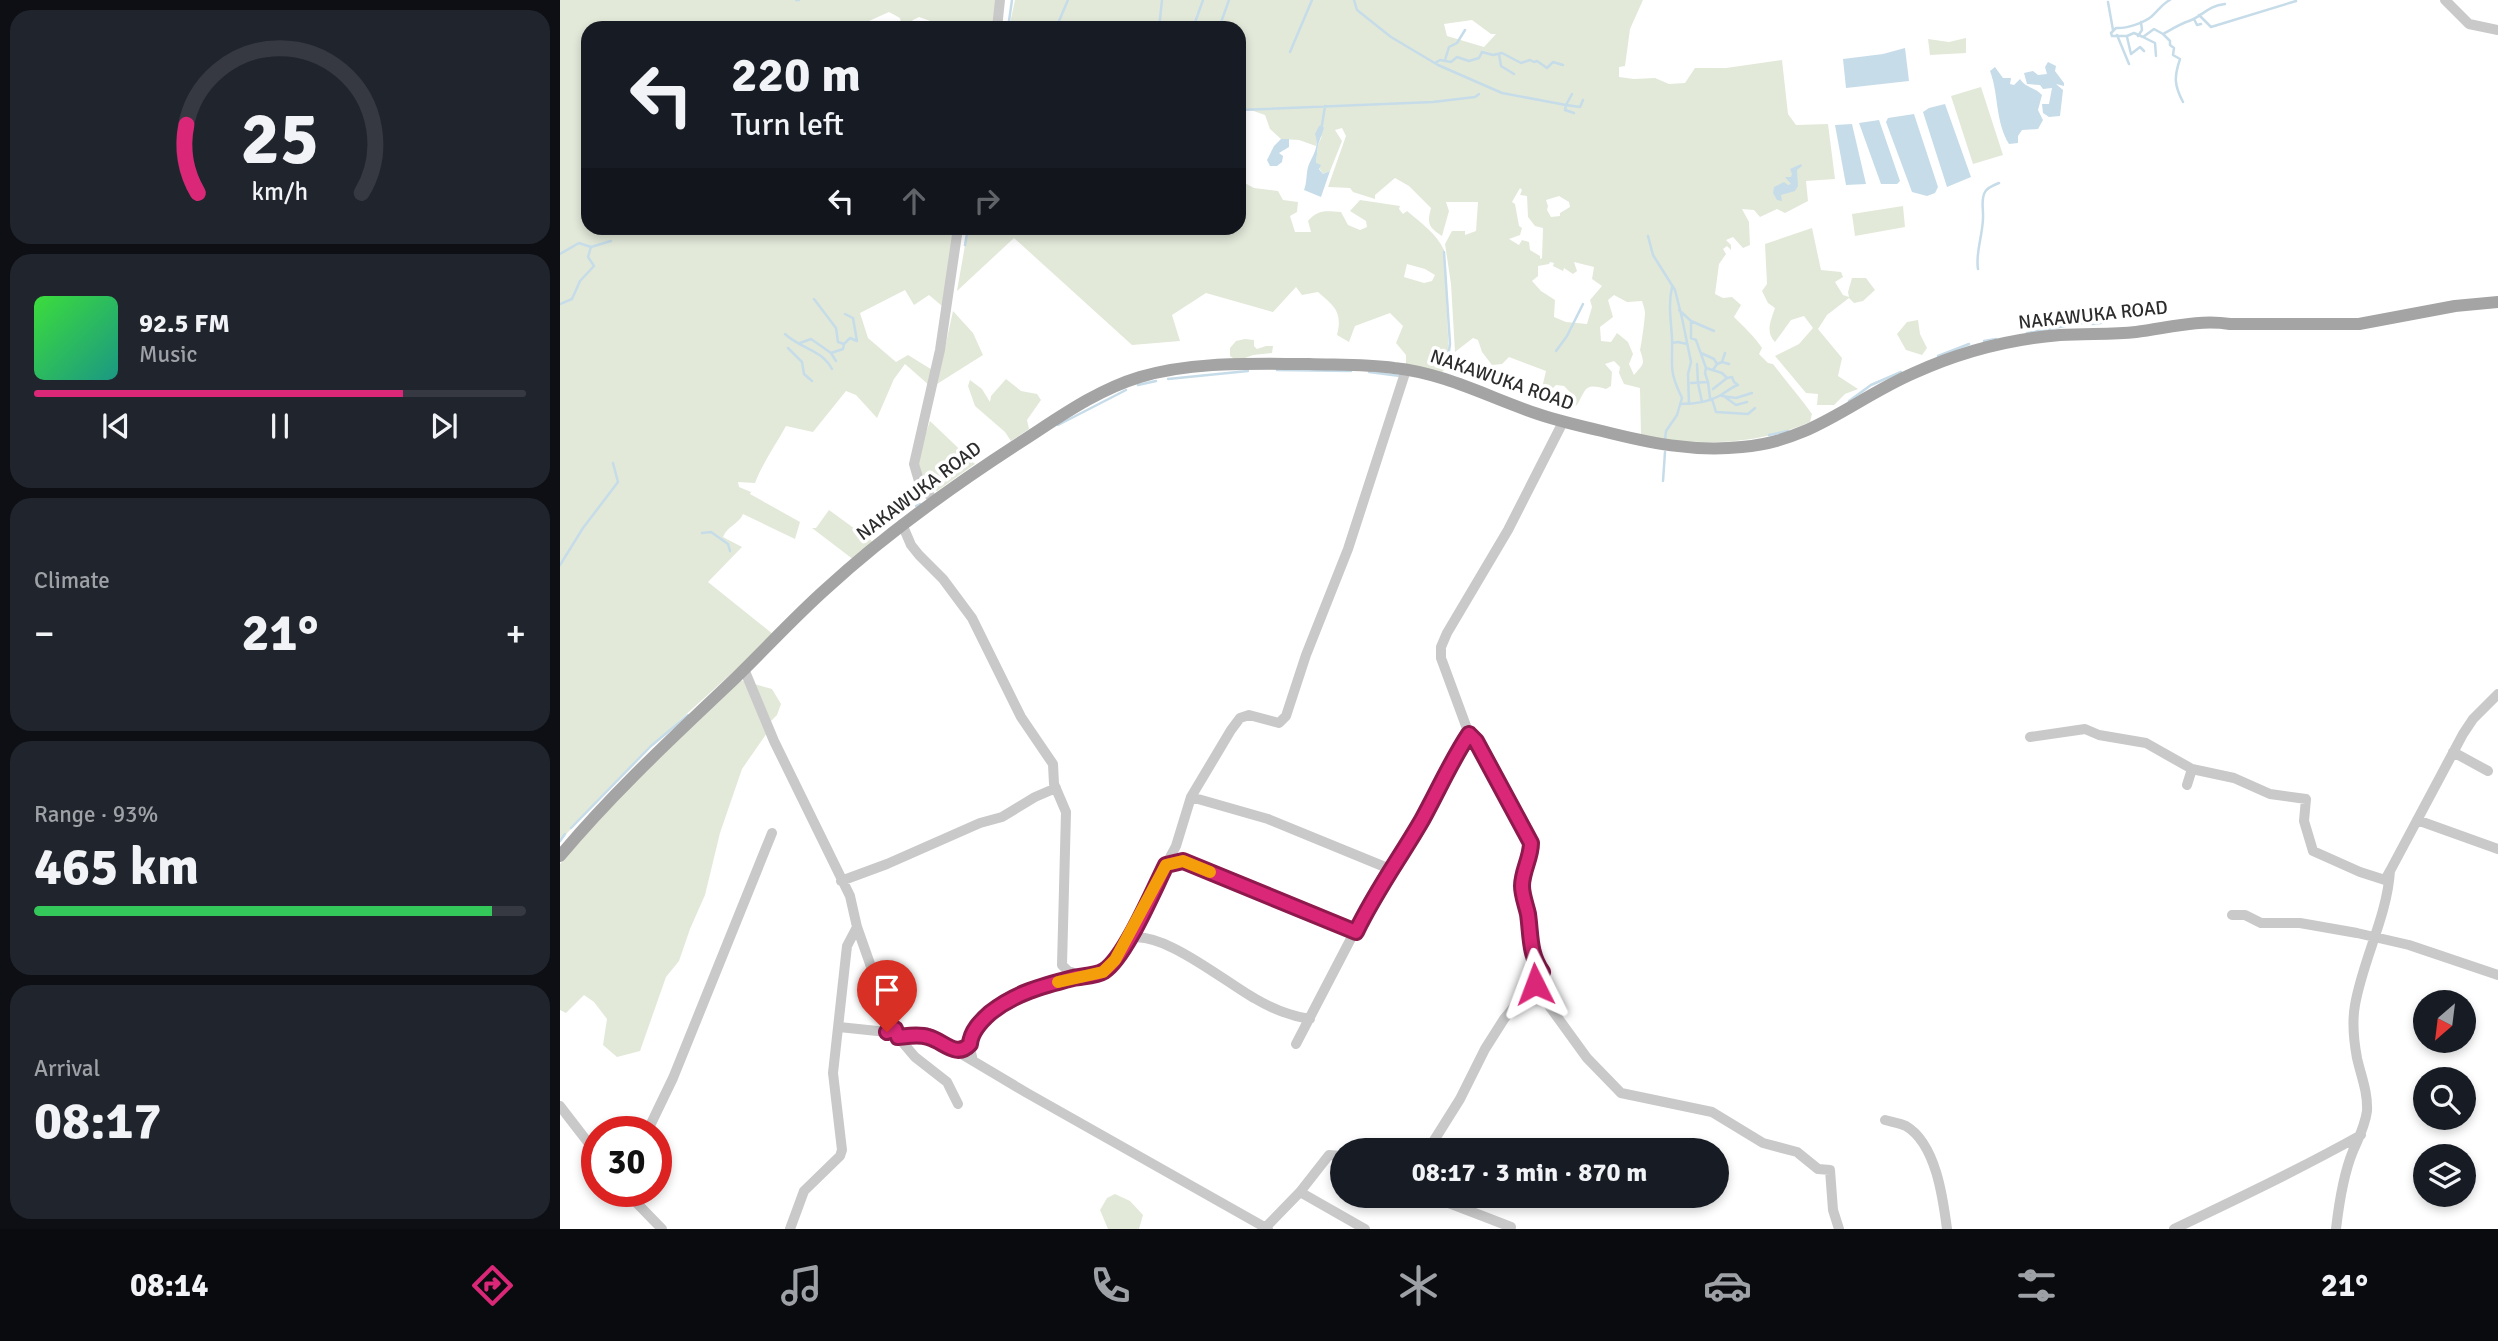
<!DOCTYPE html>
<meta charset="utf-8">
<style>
body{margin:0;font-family:Signika,sans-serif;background:#20242c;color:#f1f3f6;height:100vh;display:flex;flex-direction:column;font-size:26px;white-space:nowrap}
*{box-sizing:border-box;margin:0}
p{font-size:23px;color:#9ea1a6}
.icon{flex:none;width:38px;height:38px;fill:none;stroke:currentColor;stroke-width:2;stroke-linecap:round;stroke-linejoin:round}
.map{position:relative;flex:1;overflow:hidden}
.sheet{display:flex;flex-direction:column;gap:10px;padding:10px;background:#0d0f14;width:560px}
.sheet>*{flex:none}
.hud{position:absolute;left:21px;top:21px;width:665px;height:214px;border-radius:21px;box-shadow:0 4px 10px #0003;background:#171b24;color:#f1f3f6;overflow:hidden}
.needle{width:46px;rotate:208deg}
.buttons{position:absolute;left:1853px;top:990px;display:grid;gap:14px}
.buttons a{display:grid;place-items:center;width:63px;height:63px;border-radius:50%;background:#171b24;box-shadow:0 4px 10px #0003;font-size:35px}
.speed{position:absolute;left:21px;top:1116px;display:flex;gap:14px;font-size:35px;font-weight:700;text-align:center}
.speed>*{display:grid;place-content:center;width:91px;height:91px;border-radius:50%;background:#171b24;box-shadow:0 4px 10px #0003;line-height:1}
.speed .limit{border:10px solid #d22;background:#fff;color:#111}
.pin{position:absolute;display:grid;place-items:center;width:60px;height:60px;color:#fff;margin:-72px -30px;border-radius:50% 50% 50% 0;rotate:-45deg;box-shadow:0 0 7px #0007}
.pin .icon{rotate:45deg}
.me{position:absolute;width:77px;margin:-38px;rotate:357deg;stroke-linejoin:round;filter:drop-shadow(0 0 5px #0008)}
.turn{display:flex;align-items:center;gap:24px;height:147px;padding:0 35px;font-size:32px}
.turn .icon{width:91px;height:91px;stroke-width:2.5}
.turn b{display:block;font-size:49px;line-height:60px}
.lanes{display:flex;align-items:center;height:66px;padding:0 35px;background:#0003;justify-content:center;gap:35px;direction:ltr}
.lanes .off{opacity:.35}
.big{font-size:52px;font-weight:800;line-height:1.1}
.sheet .widget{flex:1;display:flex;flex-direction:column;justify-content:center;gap:10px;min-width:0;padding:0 24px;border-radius:21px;background:#20242c}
.sheet .dial{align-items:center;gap:0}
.dial svg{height:182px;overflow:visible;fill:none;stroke:#363941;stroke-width:7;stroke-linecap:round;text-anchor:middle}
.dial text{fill:#f1f3f6;stroke:none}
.song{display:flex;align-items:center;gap:21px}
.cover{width:84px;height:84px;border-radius:10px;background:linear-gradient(135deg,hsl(120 70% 55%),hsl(170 70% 35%))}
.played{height:7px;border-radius:4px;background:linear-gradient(90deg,#db2777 75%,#363941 75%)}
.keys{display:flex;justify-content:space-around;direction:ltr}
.heat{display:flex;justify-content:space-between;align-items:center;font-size:38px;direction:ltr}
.charge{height:10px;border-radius:5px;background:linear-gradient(90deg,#34c759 93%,#363941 0)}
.trip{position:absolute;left:770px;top:1138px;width:399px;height:70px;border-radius:35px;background:#171b24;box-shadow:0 4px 10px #0003;font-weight:800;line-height:70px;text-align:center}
.menu{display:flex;height:112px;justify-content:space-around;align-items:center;background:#090b0e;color:#9ea1a6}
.menu .icon{width:49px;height:49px}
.menu .on{color:#db2777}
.menu b{font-size:32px;color:#f1f3f6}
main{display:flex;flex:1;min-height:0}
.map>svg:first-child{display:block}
.green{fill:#e2e9d9;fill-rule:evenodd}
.water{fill:#c6dce9}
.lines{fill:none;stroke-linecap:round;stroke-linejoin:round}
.stream{stroke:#c6dce9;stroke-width:2.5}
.minor{stroke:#c9c9c9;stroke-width:10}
.major{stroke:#a4a4a4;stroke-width:12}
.route-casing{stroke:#8e194d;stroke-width:18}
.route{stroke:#db2777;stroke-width:12}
.slow{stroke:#f59e0b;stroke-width:12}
.labels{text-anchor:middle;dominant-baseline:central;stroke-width:7;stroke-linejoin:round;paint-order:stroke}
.street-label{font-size:19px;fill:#2c2c2c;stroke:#fff}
</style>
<main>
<section class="sheet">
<div class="widget dial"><svg viewBox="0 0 100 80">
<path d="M14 69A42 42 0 1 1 86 69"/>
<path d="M14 69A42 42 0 0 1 9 39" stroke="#db2777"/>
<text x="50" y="56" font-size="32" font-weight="700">25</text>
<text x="50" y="72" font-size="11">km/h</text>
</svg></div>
<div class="widget">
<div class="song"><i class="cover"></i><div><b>92.5 FM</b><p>Music</p></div></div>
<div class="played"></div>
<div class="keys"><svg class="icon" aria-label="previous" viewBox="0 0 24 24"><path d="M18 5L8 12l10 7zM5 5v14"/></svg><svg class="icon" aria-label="pause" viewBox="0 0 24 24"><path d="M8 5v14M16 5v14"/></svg><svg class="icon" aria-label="next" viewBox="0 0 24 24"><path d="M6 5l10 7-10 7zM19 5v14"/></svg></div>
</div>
<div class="widget"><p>Climate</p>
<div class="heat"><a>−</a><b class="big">21°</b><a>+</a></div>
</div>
<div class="widget"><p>Range · 93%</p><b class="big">465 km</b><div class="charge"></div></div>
<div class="widget"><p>Arrival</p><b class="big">08:17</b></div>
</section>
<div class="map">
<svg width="1938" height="1229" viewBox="0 0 1938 1229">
<rect width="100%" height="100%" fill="#fff"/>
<path class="green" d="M0 0H442L440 28H398V26L376 23 359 17 353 20 347 28 341 23 340 18 329 12 309 21 295 23 294 28H28V228H377L402 233 388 311 369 295 354 305 345 290 300 313 308 338 336 362 348 355 374 371 370 386 345 364 334 379 317 418 296 395 286 391 253 432 226 426C215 446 202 464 195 483L178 482 179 487 191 492 190 494 240 522 235 539 183 514C179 524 167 526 163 537L182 547 148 582 214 635 91 746 40 797 0 841Z
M455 0H1083L1070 29 1065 66 1059 67V77L1074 79 1095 78 1109 84 1125 83 1135 68H1166L1222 60 1228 114 1236 125 1268 124 1275 179 1246 181 1248 201 1225 213 1217 209 1200 217 1194 210 1182 209 1189 222 1190 245 1183 248 1173 237 1166 240 1171 245V250L1167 246 1163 249 1166 254 1159 264 1155 294 1163 298 1172 297 1181 305 1174 317C1184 327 1195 337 1202 348L1199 354 1208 363 1213 364C1226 381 1240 397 1252 414L1250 422C1195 446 1139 445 1081 437L1080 388 1064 384 1059 373 1060 367 1054 361 1045 364 1052 372 1051 386 1046 389C1024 383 1027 388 1017 405L1011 407 1008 404 1011 393 1004 386 996 385 990 391 982 388 986 371 949 357 942 364 932 365 922 352 918 340 913 338 895 352 891 284 885 244 892 231H905V235L916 231 918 202H886L889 211 882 236C868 227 867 223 871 208L849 186 835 178 815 195V199L793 192 790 188 768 187 786 136 782 128 775 130 782 141 770 171 763 174 756 163 758 145 762 136 757 140 756 146 739 140 721 139 710 129 705 115 688 109 679 110V101H684V81H679V28H449ZM912 20 931 34H936L924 47 887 36 884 24ZM960 188 962 190 960 195 967 196 968 217 975 226 983 228 982 258 980 259V256L970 250 969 242 962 240 959 245 949 239 960 235 962 228 959 226 955 204 952 202ZM999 196 1009 202 1010 207 1000 213V216L991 217 987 210 988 206 986 200ZM990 262 994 263 993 266 1003 271 1004 268 1013 274 1017 271 1014 262 1034 267 1032 279 1042 286 1030 300 1032 307 1027 324 1006 322 994 317 995 300 981 291 972 281 978 276V266L989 264ZM1054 295 1067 302 1082 301C1083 305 1085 309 1085 313 1085 318 1081 348 1080 350 1085 365 1084 363 1074 375L1069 364 1073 354 1068 342 1057 333 1051 342 1041 341 1040 327 1053 317 1048 300Z
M1406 38V53L1370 55 1368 39 1389 42Z
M1421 87 1443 155 1413 164 1391 96Z
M679 180 694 188 718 191 723 200 738 202 737 212 730 216 735 232H751L748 221C758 209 766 211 781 212L788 225 800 230 807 227 806 221 790 211 800 200 840 206 839 209 843 214 847 211C860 222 877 234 884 250L889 356 887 366 880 375 846 366V355L836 343 843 326 830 313 795 326 789 342 777 335C783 312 774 306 758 292L742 295 736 287 713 312 646 293 612 315 620 341 572 345 454 238 397 291 408 228H679ZM847 264 865 269 875 275 872 281 864 283 844 277Z
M1343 206 1345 227 1295 236 1292 214Z
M1252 228 1261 270 1281 272 1283 277 1275 282 1283 295 1289 297 1288 292 1292 278H1306L1315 290 1303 301 1294 303 1289 298 1267 315 1258 329 1282 358 1278 376 1298 389 1285 394 1274 405H1257L1258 394 1246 393 1215 356 1239 344 1253 328 1244 316 1231 320 1215 342C1205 332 1211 320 1215 308L1208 303 1202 291 1207 284 1205 244Z
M393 311 413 333 423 355 377 384Z
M1358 320 1360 334 1367 348 1362 355 1346 350 1337 334 1347 322Z
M685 339 694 340V346L697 349 706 346H713L712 353 693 355 677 361 670 356V348L676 341Z
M446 379 461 391 477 394 481 400 467 420 469 429 451 441 445 432 415 406 408 386 410 380 422 389 430 402 431 396Z
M370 421 415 464 377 491 365 483 356 461Z
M269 510 313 542 294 560 252 528H256Z
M180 680 212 689 221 704 217 715 211 721 202 718 207 733 182 769 160 833 145 895 130 929 119 961 106 977 80 1051 57 1057 43 1045 47 1019 34 1002 24 995 6 1013 0 1010V864L59 798Z
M555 1194 570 1201 583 1215 579 1229H548L540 1210 547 1198Z"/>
<path class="water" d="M1345 48 1349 81 1286 88 1283 59 1323 54Z
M1488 62 1496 66 1495 71 1504 83V86L1496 84 1503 90 1500 116 1489 117 1483 113 1482 104H1489L1492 88 1483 89 1480 85 1467 84 1464 73 1473 71 1478 75 1487 74 1485 67Z
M1435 67 1443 78H1451L1450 84 1454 85 1460 79C1467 89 1475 87 1482 95L1478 110 1483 120 1478 129 1462 130 1458 136V143L1449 144C1435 121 1439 95 1430 71Z
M1385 104 1411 177 1387 187 1363 112 1369 108Z
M1354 114 1378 187 1375 193 1367 196 1352 192 1326 122 1328 118Z
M1319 120 1340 181 1337 184H1321L1299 123Z
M1292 124 1306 184 1286 185 1275 125Z
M762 125 764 128 758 145 756 163 761 165 759 169 763 174 770 171 761 197 744 190C747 183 746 175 748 167 752 156 760 147 755 134L759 126Z
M721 139H729V147L719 153 723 156 722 162 717 166H710L707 160 714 146Z
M1241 164 1242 166 1237 170 1238 186 1235 191 1221 195 1222 201 1217 200 1213 193 1214 187 1224 182 1228 185 1231 184 1225 177H1231L1232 174 1230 169Z"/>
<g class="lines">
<path class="stream" d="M236 0H239
M794 0 797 10 831 37 878 65 942 93 1006 105 1005 110 1014 113
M1548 2 1553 30
M1639 15 1651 27 1736 1
M1634 19 1637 25 1641 24
M448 28 452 0
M496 28 508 0
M599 28 602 0
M633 28 643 0
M659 28 669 0
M1551 33 1552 36H1567L1574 33 1583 37 1594 29 1603 34C1612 29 1620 24 1629 21 1643 16 1647 6 1665 4
M1551 33 1556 28C1566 29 1583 23 1591 17 1598 11 1602 4 1610 0
M1603 34 1610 41V45L1614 48 1613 55 1620 59C1614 77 1614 85 1623 102
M1557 35 1569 64
M1578 36 1582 30 1581 22
M1567 37 1571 54 1580 47 1584 51
M1583 37 1595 43 1596 56
M730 52 752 0
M939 54 941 66 954 74
M885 60 889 47 897 43 905 30
M875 63 880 60 891 62 897 57 909 61 919 58 922 52 933 55 942 53 961 63 970 60 974 62 977 61 987 68 993 62 1003 65
M1012 94 1006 105 1020 107 1023 100
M679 110 873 102 915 97 919 94
M762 125 765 106
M1088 236 1093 255 1115 290 1122 318 1131 362 1128 374 1129 404
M405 245 408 228
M884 252 890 344 887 365
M0 254 19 243 31 247
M1418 269C1415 251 1424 233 1423 214 1423 206 1421 199 1425 192 1428 187 1434 185 1439 183
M254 299 276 328 278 342 284 344 290 338 297 341 293 318 285 314
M0 304 12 299 20 281 34 266 28 257 31 247 51 241
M1119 310 1131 321 1154 331
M1532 324 1541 323
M1467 333 1522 323
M225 334C241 349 261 349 272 369
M1424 341 1436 339
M240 343 251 339 271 353 276 361
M1112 343 1118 342 1127 344
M228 348 242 362 244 374 252 381
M996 351 1007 336 1023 304
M271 353 283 349 284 344
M1141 353 1154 359 1157 364 1153 370
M1378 356 1409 344
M1162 362 1165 353
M1137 364 1138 383 1142 402
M1157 364 1162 362 1169 364
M1146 368 1145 373 1148 382 1150 398
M717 370 791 371
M809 372 840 376
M608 379 688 371
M1131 383 1148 382
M578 385 596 381
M1153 389 1167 378
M1162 396 1176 398 1192 393
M1165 397 1176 405 1187 402
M1152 399 1156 412 1188 414 1195 408
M1289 401 1311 385 1341 372
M1120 404C1134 404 1147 403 1159 396 1167 392 1171 387 1178 385L1174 382 1172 377 1167 378 1162 373 1146 368 1136 340 1131 338V321
M498 425 566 390
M1209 435 1228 431
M1105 440 1106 431 1117 415 1122 398C1108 369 1113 367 1112 338 1111 320 1108 305 1112 287
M1103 481 1105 452
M356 506 360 504
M142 533 151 532 168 544 170 551
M0 565 23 528 58 482 53 463
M11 828 91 746 128 715
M0 841 5 834"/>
<path class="minor" d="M1885 0 1909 24 1938 30
M437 28 440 0
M373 500 359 481 354 464 380 350 398 228
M342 524 351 545 359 555 383 579 412 618 461 717 493 764 494 784 506 812 502 965 508 971 520 975
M184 669 214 741 290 896 297 927 321 995 338 1037 355 1057 387 1082 398 1104
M1470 737 1525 729 1539 735 1586 743 1632 769
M1893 752 1928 771
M1627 785 1632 769 1674 778 1710 794 1746 799 1744 821 1753 851 1800 872 1825 880 1830 871
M631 797 708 819 830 869
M1857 820 1938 849
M606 865 623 861 796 932
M281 881 327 864 420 823 442 817 475 797 496 788
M1672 915H1685L1701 923H1740L1797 933 1849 945 1938 975
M567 939C599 927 665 982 694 998 711 1008 730 1016 750 1019
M983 973 984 998 990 1007 1027 1058 1061 1093 1152 1112 1203 1143 1237 1152 1258 1169 1270 1170 1273 1210 1279 1229
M279 1027 327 1032 335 1029
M338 1037H368L393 1049 467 1093 708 1229
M736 1044 810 902 853 835 881 788 896 753 909 734
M413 1061 410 1048 411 1038 421 1021 442 1004 473 987 543 972 555 960 616 846 631 797 671 730 680 718 689 715 719 723 726 716 746 655 788 549 846 370
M0 1106 37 1154
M1325 1120C1332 1122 1340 1123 1346 1126 1376 1144 1383 1198 1387 1229
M87 1132 113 1078 212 833
M868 1150 900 1099 925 1049 944 1019 983 973 976 963 970 944 968 915 962 888 971 843 916 741 909 734 881 658V647L887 633 948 530 1003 422
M66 1192 102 1229
M740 1192 805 1229
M868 1195 951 1227
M706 1227 740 1192 769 1155 782 1156
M230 1229 244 1191 280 1156 282 1150 273 1073 287 946 297 927
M1614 1229C1677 1199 1740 1169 1801 1135
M1776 1229C1779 1203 1783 1175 1793 1151 1799 1137 1805 1126 1807 1111 1808 1092 1801 1076 1797 1058 1794 1042 1792 1022 1795 1005 1803 959 1827 917 1830 871L1903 734 1913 719 1938 694"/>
<path class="major" d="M0 856C51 795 108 742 166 687 200 655 232 619 267 588 328 532 394 485 464 440 501 416 537 390 580 377 634 361 693 364 749 364 778 365 806 364 834 368 885 373 930 398 978 414 999 421 1020 426 1042 431 1089 443 1133 452 1182 447 1253 441 1292 400 1354 373 1400 352 1450 339 1500 335 1525 333 1551 335 1576 332 1608 328 1638 319 1670 324H1799L1895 306 1938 302"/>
</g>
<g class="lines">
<g class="route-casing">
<path id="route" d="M327 1032 335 1029 338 1037C348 1036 359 1034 368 1037 384 1041 396 1059 410 1044 411 1031 421 1021 430 1013 455 993 482 986 513 978 522 976 536 976 544 971 565 958 594 889 606 865L623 861 796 932C815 892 840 858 862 820 878 791 891 761 909 734L916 741 971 843C971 858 962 871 962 886 962 895 966 905 968 914 971 935 969 954 982 972L975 984"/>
</g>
<use href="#route" class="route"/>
<path class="slow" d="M498 982 543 972 555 960 606 865 623 861 650 872"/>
</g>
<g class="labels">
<g class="street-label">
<text transform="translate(1533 315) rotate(-6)">NAKAWUKA ROAD</text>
<text transform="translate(942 380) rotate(19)">NAKAWUKA ROAD</text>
<text transform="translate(359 491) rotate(-37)">NAKAWUKA ROAD</text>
</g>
</g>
</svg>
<div class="buttons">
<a><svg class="needle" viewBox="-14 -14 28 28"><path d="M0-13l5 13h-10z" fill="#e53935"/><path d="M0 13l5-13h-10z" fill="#9ea1a6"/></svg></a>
<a><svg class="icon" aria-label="search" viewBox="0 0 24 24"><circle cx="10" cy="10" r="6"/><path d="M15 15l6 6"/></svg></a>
<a><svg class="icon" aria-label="layers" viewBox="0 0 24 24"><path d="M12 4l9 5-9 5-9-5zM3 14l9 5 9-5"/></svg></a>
</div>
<div class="speed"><div class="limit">30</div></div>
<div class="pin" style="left:327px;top:1032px;background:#d93025"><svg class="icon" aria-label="arrive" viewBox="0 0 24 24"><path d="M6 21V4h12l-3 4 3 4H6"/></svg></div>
<svg class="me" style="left:975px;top:984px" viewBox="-20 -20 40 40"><path d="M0-17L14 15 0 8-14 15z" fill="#db2777" stroke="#fff" stroke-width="4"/></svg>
<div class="trip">08:17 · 3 min · 870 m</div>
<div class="hud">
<div class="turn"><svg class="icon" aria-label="left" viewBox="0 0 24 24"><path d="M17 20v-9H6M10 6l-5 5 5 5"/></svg><div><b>220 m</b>Turn left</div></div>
<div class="lanes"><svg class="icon" aria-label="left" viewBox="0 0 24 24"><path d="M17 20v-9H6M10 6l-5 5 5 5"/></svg><svg class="icon off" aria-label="ahead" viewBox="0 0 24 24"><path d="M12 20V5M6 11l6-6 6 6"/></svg><svg class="icon off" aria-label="right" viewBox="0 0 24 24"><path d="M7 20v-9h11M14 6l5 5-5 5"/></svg></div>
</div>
</div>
</main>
<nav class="menu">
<b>08:14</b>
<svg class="icon on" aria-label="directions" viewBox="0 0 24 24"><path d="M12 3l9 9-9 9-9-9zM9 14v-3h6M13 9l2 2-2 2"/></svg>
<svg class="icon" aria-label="music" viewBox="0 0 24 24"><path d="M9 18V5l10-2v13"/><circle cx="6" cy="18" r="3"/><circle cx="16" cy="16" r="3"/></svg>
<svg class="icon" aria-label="phone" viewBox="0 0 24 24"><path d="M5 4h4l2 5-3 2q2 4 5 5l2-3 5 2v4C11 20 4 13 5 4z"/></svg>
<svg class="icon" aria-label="climate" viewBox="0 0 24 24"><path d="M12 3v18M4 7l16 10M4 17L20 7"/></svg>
<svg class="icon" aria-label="car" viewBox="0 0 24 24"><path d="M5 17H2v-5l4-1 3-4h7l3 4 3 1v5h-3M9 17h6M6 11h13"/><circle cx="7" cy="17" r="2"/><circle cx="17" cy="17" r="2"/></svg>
<svg class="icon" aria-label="filters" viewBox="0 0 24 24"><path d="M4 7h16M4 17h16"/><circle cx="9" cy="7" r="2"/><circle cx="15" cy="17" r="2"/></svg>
<b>21°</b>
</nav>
